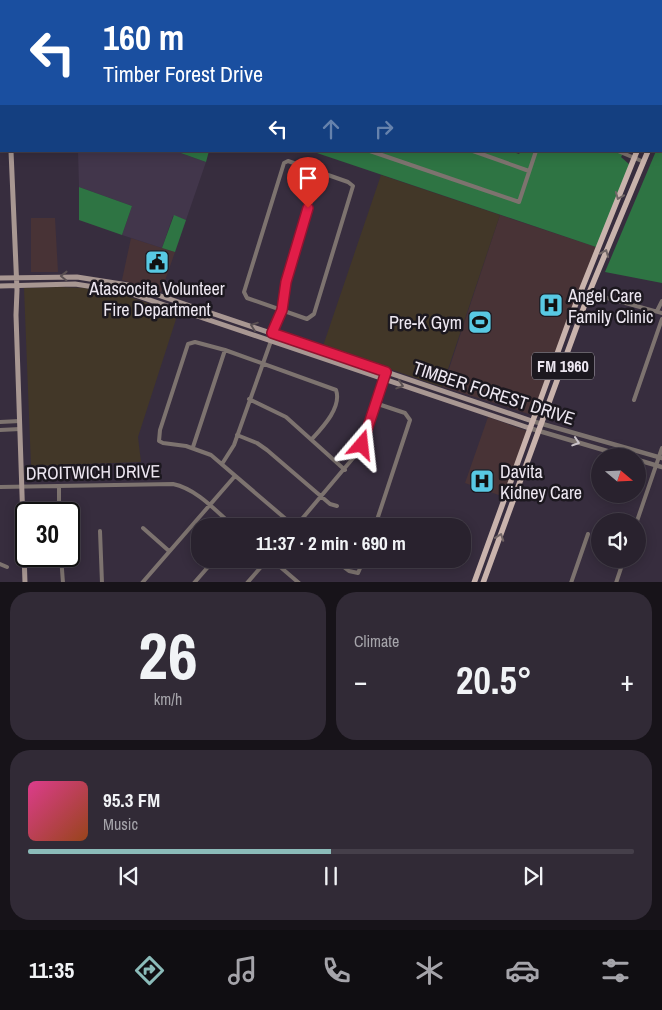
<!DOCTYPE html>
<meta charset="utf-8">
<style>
body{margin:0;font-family:"Archivo Narrow",sans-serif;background:#312a36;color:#f1f3f6;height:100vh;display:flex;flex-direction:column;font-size:19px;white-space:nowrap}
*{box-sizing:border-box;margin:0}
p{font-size:16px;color:#a5a4aa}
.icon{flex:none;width:28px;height:28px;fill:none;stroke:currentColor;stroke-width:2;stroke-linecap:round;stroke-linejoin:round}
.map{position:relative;height:582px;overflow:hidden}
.drawer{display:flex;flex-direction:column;gap:10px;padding:10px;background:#171319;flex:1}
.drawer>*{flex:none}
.guide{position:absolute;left:0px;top:0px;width:662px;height:152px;box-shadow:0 2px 12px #0003,0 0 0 1px #453f4a;background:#1a4fa0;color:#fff;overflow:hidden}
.needle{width:32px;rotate:109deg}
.controls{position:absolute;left:591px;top:448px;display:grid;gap:10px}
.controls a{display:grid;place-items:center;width:55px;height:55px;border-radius:50%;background:#29222e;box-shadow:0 2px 12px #0003,0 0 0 1px #453f4a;font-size:25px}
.speed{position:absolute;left:15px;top:502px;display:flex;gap:10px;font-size:25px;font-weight:700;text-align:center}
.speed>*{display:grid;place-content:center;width:65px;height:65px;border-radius:50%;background:#29222e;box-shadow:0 2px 12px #0003,0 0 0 1px #453f4a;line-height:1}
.speed .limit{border:2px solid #111;border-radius:8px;background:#fff;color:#111}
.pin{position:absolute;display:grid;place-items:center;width:42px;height:42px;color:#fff;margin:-51px -21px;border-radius:50% 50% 50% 0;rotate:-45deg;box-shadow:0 0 5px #0007}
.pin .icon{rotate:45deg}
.me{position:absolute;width:55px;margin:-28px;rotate:17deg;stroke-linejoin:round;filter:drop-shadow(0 0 4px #0008)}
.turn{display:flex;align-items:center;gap:18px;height:105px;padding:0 20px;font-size:22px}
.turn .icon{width:65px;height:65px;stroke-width:2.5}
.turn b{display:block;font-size:35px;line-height:42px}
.lanes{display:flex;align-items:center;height:48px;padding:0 20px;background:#0003;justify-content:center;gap:25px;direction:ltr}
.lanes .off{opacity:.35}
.big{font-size:38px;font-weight:800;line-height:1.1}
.drawer .card{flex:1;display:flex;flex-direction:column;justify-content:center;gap:8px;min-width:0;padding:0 18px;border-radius:20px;background:#312a36}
.drawer .dial{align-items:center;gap:0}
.dial b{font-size:65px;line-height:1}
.song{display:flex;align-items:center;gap:15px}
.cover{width:60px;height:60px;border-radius:8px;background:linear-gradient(135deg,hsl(330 70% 55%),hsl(20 70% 35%))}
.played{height:5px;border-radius:2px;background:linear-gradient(90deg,#8bbbb9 50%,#453f4a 50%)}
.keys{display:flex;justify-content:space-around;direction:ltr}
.heat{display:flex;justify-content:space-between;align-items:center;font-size:28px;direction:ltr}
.drawer .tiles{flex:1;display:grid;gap:10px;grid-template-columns:1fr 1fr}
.card:last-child{grid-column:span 2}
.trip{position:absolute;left:191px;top:518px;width:280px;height:50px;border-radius:20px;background:#29222e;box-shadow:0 2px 12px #0003,0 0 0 1px #453f4a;font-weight:800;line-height:50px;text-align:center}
.dock{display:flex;height:80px;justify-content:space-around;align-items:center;background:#100e12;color:#a5a4aa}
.dock .icon{width:35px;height:35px}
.dock .on{color:#8bbbb9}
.dock b{font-size:22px;color:#f1f3f6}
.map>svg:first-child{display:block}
.commercial{fill:#483336}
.built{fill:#42364b}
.education{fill:#423728}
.forest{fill:#2e7443}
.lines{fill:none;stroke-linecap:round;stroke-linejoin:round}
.minor{stroke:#7d736f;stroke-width:4}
.tertiary{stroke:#7d736f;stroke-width:4.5}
.secondary{stroke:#a89792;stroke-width:5}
.primary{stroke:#c9b3ac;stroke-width:5.5}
.oneway{stroke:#726666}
.oneway2{stroke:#5b5153}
.oneway3{stroke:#cbc4ca}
.route-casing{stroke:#92132f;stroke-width:12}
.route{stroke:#e11d48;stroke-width:9}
.labels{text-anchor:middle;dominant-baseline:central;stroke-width:5;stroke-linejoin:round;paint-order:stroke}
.shield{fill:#1c181f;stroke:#aea9b2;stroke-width:1}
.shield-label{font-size:16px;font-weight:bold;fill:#ede7f1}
.poi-label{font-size:18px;fill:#ede7f1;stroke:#1c181f;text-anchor:start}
.street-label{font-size:18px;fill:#ede7f1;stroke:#1c181f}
</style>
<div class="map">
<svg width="662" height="583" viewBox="0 0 662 583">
<rect width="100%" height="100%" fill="#372d3e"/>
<path class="commercial" d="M500 215 599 248 535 416 443 387Z
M31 218H55L58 272H31Z
M131 238 175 252 161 292 122 280Z
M488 417 530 432 507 498 465 483Z"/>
<path class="built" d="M78 151H175L206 162 186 220 173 216 162 248 122 235 132 206 79 187Z"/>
<path class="education" d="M381 175 500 215 442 387 323 346Z
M60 287 84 288 124 295 178 313 138 437 141 462 31 466 24 288Z"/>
<path class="forest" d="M195 0H585L584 1Z
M662 136V283L605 272 656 151H661Z
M175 151H209L206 162Z
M311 151H510L519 154 521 151H625L621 157 630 165 599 248Z
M79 187 132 206 122 235 79 220Z
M174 215 186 220 175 252 162 248Z"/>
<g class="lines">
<path class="minor" d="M80 0V1
M170 0 173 1
M183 0 187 1
M386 0 390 1
M490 0 493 1
M588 0 595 1
M300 1 301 0
M661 17H662
M0 121H1
M370 151 519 202 536 151
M473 151 529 171
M618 151 644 162
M288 161 348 182 353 186 314 314 307 319 247 298 244 292 284 163Z
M589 293 662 313
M657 311 662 301
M249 399 286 417 345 470
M634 400 662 319
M0 422 20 421
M0 430 20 429
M237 435 257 443 267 450 330 504 337 506
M193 447 225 350
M222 464 234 445 282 310 286 282 320 172
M0 487 173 484C197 489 216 511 233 526
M59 488V514
M637 521 662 448
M294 526 211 455 186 446 163 443 159 441 160 430 188 344 195 342 225 350 336 390C342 407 323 427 312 439
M296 526 359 451 387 372
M375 526 410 420 405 413 375 403
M143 528 169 551
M100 531 102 583
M61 556 63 583
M271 559 299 583
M333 559 349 571 358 573 364 559
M0 564 7 567
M142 583 235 476
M194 583 215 559
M247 583 268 559
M571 583 588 534
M616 583 624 559"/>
<path class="tertiary" d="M532 421 662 458
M529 428 624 456
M638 460 662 467"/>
<path class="secondary" d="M5 0V1
M11 151 17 290 16 315 25 583
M0 278 77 277 128 285 532 421
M0 286 75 284 126 292 529 428"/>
<path class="primary" d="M661 100 662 98
M661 121 662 120
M474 583 569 321 637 151
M483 583 589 293 648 151"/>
</g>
<defs><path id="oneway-chevron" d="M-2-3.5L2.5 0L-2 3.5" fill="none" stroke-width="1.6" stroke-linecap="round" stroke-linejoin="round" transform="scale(1.25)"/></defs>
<g class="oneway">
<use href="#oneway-chevron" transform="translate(619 196) rotate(112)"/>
<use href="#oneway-chevron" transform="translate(605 253) rotate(-68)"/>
<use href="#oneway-chevron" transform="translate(500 537) rotate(-70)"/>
</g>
<g class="oneway2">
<use href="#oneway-chevron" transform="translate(64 276) rotate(-179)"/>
<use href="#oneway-chevron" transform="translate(254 326) rotate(-161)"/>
<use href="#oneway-chevron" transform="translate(400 385) rotate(18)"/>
</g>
<use class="oneway3" href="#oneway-chevron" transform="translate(576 442) rotate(18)"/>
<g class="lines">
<g class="route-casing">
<path id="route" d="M308 208 286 282 282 310 272 333 386 372 362 445"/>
</g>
<use href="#route" class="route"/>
</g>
<defs>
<g id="civic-square" transform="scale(1.25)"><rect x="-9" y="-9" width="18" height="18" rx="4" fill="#58c9e3" stroke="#1c181f"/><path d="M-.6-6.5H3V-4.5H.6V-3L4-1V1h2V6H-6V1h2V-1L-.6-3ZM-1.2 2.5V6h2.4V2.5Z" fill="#111"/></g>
<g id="hospital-square" transform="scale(1.25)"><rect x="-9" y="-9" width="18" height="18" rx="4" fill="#58c9e3" stroke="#1c181f"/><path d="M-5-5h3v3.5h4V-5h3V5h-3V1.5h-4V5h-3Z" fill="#111"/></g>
<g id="stadium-square" transform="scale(1.25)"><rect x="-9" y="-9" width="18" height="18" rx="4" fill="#58c9e3" stroke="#1c181f"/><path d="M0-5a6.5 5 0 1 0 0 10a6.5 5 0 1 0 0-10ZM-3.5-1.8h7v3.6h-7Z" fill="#111"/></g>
</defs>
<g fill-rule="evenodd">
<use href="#civic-square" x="157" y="262"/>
<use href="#hospital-square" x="551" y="305"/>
<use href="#stadium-square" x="480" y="322"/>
<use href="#hospital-square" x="482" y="481"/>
</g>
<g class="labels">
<rect class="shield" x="532" y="352.5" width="62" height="27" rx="4"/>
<g class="shield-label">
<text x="563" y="366">FM 1960</text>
</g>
<g class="poi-label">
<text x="157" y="288" text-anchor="middle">Atascocita Volunteer<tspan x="157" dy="21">Fire Department</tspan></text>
<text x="568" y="295">Angel Care<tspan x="568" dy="21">Family Clinic</tspan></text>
<text x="462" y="322" text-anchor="end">Pre-K Gym</text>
<text x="500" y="471">Davita<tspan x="500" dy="21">Kidney Care</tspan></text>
</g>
<g class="street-label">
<text transform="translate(494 393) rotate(18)">TIMBER FOREST DRIVE</text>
<text transform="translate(93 472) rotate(-1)">DROITWICH DRIVE</text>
</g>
</g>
</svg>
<div class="controls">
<a><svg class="needle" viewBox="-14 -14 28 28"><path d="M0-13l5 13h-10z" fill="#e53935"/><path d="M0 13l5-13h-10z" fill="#a5a4aa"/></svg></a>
<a><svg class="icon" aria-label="sound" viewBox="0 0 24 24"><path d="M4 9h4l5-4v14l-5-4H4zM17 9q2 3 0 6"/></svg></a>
</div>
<div class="speed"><div class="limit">30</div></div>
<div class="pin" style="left:308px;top:208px;background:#d93025"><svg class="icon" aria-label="arrive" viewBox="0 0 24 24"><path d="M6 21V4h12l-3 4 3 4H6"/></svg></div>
<svg class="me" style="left:362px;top:445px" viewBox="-20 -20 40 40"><path d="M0-17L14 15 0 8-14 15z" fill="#e11d48" stroke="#fff" stroke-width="4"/></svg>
<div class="trip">11:37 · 2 min · 690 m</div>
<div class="guide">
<div class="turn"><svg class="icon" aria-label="left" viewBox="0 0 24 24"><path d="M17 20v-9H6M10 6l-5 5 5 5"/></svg><div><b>160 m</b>Timber Forest Drive</div></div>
<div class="lanes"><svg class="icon" aria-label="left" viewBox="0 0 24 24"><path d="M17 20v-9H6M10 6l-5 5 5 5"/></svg><svg class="icon off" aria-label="ahead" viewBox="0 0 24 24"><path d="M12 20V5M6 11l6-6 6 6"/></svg><svg class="icon off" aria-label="right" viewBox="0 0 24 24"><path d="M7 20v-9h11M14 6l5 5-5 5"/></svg></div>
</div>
</div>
<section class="drawer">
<div class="tiles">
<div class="card dial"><b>26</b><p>km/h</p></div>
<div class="card"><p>Climate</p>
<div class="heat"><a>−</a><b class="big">20.5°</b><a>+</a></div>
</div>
<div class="card">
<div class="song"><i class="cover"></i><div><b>95.3 FM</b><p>Music</p></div></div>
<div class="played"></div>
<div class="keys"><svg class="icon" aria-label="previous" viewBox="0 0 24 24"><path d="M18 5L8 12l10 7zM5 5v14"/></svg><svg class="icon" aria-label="pause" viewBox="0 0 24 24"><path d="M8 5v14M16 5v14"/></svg><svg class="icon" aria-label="next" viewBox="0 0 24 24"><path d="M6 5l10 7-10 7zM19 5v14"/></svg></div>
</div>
</div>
</section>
<nav class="dock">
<b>11:35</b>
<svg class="icon on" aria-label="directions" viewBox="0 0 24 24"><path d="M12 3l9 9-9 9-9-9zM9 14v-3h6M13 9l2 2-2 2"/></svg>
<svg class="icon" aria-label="music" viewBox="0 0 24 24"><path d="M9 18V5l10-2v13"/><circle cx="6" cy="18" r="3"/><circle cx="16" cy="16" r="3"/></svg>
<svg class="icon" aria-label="phone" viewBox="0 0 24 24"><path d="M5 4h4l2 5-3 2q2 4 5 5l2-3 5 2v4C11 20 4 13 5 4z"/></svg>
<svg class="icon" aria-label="climate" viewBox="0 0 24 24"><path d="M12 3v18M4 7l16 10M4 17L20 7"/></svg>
<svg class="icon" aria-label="car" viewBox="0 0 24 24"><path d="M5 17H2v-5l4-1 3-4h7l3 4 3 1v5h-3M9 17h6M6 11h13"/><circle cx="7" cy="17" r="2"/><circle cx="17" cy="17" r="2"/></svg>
<svg class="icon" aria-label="filters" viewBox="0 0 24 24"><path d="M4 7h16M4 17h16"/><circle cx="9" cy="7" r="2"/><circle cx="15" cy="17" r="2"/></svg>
</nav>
